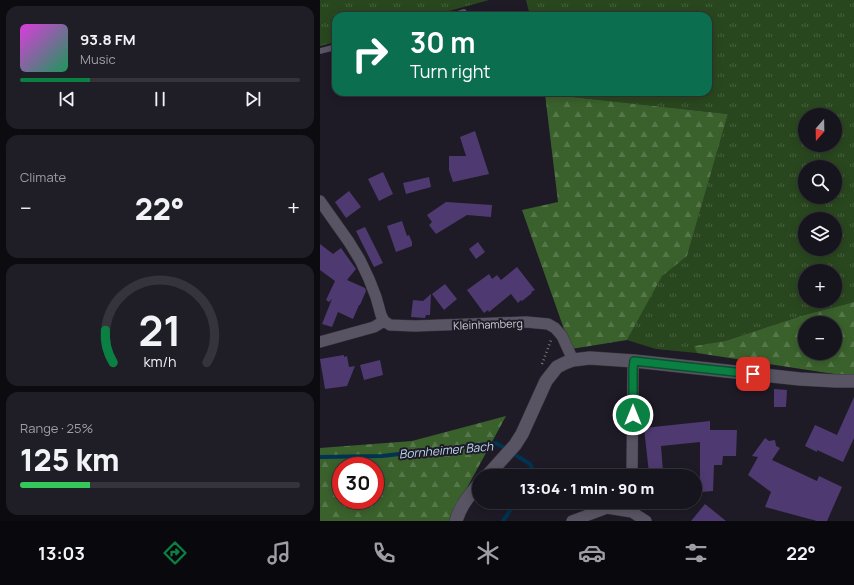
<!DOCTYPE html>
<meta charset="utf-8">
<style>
body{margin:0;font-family:Manrope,sans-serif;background:#1f1d26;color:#f1f3f6;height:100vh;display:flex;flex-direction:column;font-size:15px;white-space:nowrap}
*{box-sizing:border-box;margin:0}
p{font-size:13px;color:#9e9ea4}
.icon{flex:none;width:22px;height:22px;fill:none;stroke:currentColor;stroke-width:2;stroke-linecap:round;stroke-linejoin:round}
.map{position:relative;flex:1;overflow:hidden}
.side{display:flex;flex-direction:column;gap:6px;padding:6px;background:#0c0b10;width:320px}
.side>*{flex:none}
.banner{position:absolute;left:12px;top:12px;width:380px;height:84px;border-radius:12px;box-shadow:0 2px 10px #0003,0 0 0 1px #35333b;background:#0b6e4f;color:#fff;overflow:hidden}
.needle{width:26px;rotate:200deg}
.fabs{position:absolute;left:478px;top:108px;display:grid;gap:8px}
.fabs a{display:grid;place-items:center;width:44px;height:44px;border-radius:50%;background:#16141d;box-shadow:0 2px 10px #0003,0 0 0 1px #35333b;font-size:20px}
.speed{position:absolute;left:12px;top:457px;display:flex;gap:8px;font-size:20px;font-weight:700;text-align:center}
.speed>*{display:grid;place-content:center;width:52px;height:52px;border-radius:50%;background:#16141d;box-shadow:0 2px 10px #0003,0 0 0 1px #35333b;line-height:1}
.speed .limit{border:6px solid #d22;background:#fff;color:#111}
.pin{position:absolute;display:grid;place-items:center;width:34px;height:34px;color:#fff;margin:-17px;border-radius:8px;box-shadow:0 2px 6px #0006}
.me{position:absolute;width:44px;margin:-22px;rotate:0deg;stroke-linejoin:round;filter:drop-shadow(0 0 3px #0008)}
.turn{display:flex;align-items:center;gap:14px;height:84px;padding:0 12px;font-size:18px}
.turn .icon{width:52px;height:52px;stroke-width:2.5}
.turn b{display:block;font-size:28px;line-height:34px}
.big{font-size:30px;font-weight:800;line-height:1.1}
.side .tile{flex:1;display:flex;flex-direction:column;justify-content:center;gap:6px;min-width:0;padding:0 14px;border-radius:12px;background:#1f1d26}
.side .dial{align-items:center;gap:0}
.dial svg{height:104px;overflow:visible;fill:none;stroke:#35333b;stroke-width:7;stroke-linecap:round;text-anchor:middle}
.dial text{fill:#f1f3f6;stroke:none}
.song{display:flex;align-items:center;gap:12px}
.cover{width:48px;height:48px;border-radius:6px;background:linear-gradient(135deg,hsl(300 70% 55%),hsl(150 70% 35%))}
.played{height:4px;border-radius:2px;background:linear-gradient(90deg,#0b8043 25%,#35333b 25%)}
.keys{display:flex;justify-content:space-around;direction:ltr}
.heat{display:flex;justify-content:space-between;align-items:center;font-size:22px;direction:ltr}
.charge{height:6px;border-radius:3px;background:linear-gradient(90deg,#34c759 25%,#35333b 0)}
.trip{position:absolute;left:152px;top:469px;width:230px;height:40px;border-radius:20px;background:#16141d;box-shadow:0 2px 10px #0003,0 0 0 1px #35333b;font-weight:800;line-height:40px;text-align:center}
.dock{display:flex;height:64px;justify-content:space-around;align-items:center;background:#09080c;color:#9e9ea4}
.dock .icon{width:28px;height:28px}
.dock .on{color:#0b8043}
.dock b{font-size:18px;color:#f1f3f6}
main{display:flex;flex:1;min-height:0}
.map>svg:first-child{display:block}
.grass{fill:url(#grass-tufts);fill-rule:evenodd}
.forest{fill:url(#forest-firs);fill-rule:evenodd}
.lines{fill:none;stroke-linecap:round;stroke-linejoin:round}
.stream{stroke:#013352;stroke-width:4}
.building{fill:#4e3a70}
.service-casing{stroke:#39363f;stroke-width:6}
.minor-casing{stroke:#39363f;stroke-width:12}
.tertiary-casing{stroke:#39363f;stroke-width:14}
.path{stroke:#7c7983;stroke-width:2.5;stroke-dasharray:1 3;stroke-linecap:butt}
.service{stroke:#595463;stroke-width:5.5}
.minor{stroke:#595463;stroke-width:11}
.tertiary{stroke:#595463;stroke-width:13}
.route-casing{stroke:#07532c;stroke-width:10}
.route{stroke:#0b8043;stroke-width:7}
.labels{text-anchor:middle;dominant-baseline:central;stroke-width:4;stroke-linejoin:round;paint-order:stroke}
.street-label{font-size:11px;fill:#d3d0d9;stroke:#1e1b27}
.water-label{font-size:12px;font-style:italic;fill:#bbdbf4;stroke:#1e1b27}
</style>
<main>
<section class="side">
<div class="tile">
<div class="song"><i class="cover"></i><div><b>93.8 FM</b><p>Music</p></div></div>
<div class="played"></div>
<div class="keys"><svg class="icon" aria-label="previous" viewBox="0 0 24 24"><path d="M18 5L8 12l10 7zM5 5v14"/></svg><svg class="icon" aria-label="pause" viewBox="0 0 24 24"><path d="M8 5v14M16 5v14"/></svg><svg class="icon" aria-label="next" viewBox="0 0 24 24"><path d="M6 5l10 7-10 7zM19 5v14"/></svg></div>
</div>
<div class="tile"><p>Climate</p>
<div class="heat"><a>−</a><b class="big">22°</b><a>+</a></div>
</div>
<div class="tile dial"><svg viewBox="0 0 100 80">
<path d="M14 69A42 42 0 1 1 86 69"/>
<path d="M14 69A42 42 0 0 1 8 44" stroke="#0b8043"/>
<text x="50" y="56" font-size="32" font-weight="700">21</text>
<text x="50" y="72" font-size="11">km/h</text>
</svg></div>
<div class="tile"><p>Range · 25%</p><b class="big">125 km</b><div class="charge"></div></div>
</section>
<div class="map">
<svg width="534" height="521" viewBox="0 0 534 521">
<defs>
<pattern id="grass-tufts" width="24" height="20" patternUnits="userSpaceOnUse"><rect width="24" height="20" fill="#29471e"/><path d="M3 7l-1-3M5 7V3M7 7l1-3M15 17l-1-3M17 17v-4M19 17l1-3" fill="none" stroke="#47603e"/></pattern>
<pattern id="forest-firs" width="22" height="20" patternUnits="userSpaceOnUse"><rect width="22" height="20" fill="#3a612c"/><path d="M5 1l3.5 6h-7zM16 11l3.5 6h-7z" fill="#56774a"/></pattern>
</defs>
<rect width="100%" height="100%" fill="#1e1b27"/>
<path class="grass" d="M0 0H169L111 16H16V42L0 46Z
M206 0H534V302L484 315 405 341 375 346 377 353 336 349 307 340 342 275 367 256 408 114 225 94V92H388V16H210ZM485 115H515V145H485ZM485 167H515V197H485ZM485 219H515V249H485ZM485 271H515V301H485Z"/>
<path class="forest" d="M225 94 408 114 367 256 342 276 307 340 251 349 202 210 238 202Z
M534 302V377L377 353 374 346 405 341 484 315ZM485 323H515V353H485Z
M186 416 129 521H0V448L92 441ZM21 466H55V500H21Z"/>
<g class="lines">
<path class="stream" d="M0 457 62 456 176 443 210 464 216 476
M183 521 196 502"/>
</g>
<path class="building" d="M155 131 169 174 133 182 129 170V156H146L140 137Z
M63 172 73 194 59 201 48 179Z
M109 177 111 187 86 194 83 183Z
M29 191 41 207 26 218 15 202Z
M126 202 172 205 171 217 147 215 116 234 109 225 112 222 107 215Z
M82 221 87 236 89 235 92 242V246L76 252 67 226Z
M45 227 63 263 54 267 36 231Z
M158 242 165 252 156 259 149 249Z
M0 244 13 254 21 248 36 269 27 280 45 288 46 291 40 305H39L33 319 18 312 12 327 2 324 12 299 9 302 6 300 15 281 0 270Z
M197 267 215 290 211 292 212 293 202 301 201 300 198 303 191 294 169 312 168 310 164 313 147 290 169 274 172 279 177 275 181 280Z
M125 284 137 299 124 310 112 294Z
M111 294 110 315H106L105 318 91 317 93 300 103 301Z
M24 355V357L27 356 29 367 35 366 27 386 5 389 0 359Z
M60 360 63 375 44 380 40 365Z
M454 389 467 390 466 407H454Z
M534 397V438L523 462 497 450V452L485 446 495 425 517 435Z
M390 421V430H417L416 456H403L402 465H394L393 491 380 492V442L341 446 343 472 329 473 324 428Z
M445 438 449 441 455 440 456 446 460 448 452 460 497 481 499 476 522 487 507 521H497L445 507 451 492 428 475 438 457 432 456Z
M385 504 406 521H371Z"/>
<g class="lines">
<g class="service-casing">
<path id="service" d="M131 16 144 12
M0 51 16 47"/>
</g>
<g class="minor-casing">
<path id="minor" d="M0 201 29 242 40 260 49 279 56 297 61 315 64 321 70 325 95 326 206 322 228 324 235 328 242 336 253 360
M0 342 54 327 64 321
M312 476 313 369 314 361
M252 521 287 508 312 512 326 521"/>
</g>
<g class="tertiary-casing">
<path id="tertiary" d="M167 476 195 445 202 434 226 381 237 367 245 363 253 360 270 358 314 361 480 379 516 381H534
M136 521C140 506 149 496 159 484"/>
</g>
<path class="path" d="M222 364 231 340"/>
<use href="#service" class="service"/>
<use href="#minor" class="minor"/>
<use href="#tertiary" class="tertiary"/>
</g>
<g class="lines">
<g class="route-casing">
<path id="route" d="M313 415V369L314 361 433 374"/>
</g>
<use href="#route" class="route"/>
</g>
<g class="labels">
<g class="street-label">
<text transform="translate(168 324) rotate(-2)">Kleinhamberg</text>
</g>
<g class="water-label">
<text transform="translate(126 450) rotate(-5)">Bornheimer Bach</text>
</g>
</g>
</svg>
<div class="fabs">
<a><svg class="needle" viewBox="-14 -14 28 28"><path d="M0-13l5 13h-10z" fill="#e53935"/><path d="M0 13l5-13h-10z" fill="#9e9ea4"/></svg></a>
<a><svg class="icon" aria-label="search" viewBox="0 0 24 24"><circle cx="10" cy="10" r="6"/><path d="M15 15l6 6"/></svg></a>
<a><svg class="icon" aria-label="layers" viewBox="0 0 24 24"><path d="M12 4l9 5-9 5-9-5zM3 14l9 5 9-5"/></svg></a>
<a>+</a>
<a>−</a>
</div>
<div class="speed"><div class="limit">30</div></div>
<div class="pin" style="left:433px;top:374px;background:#d93025"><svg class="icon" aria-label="arrive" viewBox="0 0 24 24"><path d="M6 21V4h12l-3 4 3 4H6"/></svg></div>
<svg class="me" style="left:313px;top:415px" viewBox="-20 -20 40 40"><circle r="17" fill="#0b8043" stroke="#fff" stroke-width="3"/><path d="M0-11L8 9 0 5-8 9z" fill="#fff"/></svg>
<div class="trip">13:04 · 1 min · 90 m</div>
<div class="banner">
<div class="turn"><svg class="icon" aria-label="right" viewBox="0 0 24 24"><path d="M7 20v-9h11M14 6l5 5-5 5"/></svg><div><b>30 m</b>Turn right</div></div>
</div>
</div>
</main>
<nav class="dock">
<b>13:03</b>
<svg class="icon on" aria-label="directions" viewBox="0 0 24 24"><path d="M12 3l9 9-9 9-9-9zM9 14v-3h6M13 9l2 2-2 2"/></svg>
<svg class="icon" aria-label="music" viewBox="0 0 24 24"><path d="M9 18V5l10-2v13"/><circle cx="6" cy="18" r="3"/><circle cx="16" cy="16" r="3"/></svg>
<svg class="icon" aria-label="phone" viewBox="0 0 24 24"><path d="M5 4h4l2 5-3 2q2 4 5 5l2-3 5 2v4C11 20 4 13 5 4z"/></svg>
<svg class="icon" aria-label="climate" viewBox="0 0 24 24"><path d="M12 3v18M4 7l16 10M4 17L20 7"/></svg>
<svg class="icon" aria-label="car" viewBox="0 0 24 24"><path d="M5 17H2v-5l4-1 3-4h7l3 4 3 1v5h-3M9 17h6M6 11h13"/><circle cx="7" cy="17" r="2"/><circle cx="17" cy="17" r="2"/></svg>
<svg class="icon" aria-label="filters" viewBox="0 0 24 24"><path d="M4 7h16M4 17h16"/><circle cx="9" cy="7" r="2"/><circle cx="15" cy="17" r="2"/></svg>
<b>22°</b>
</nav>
